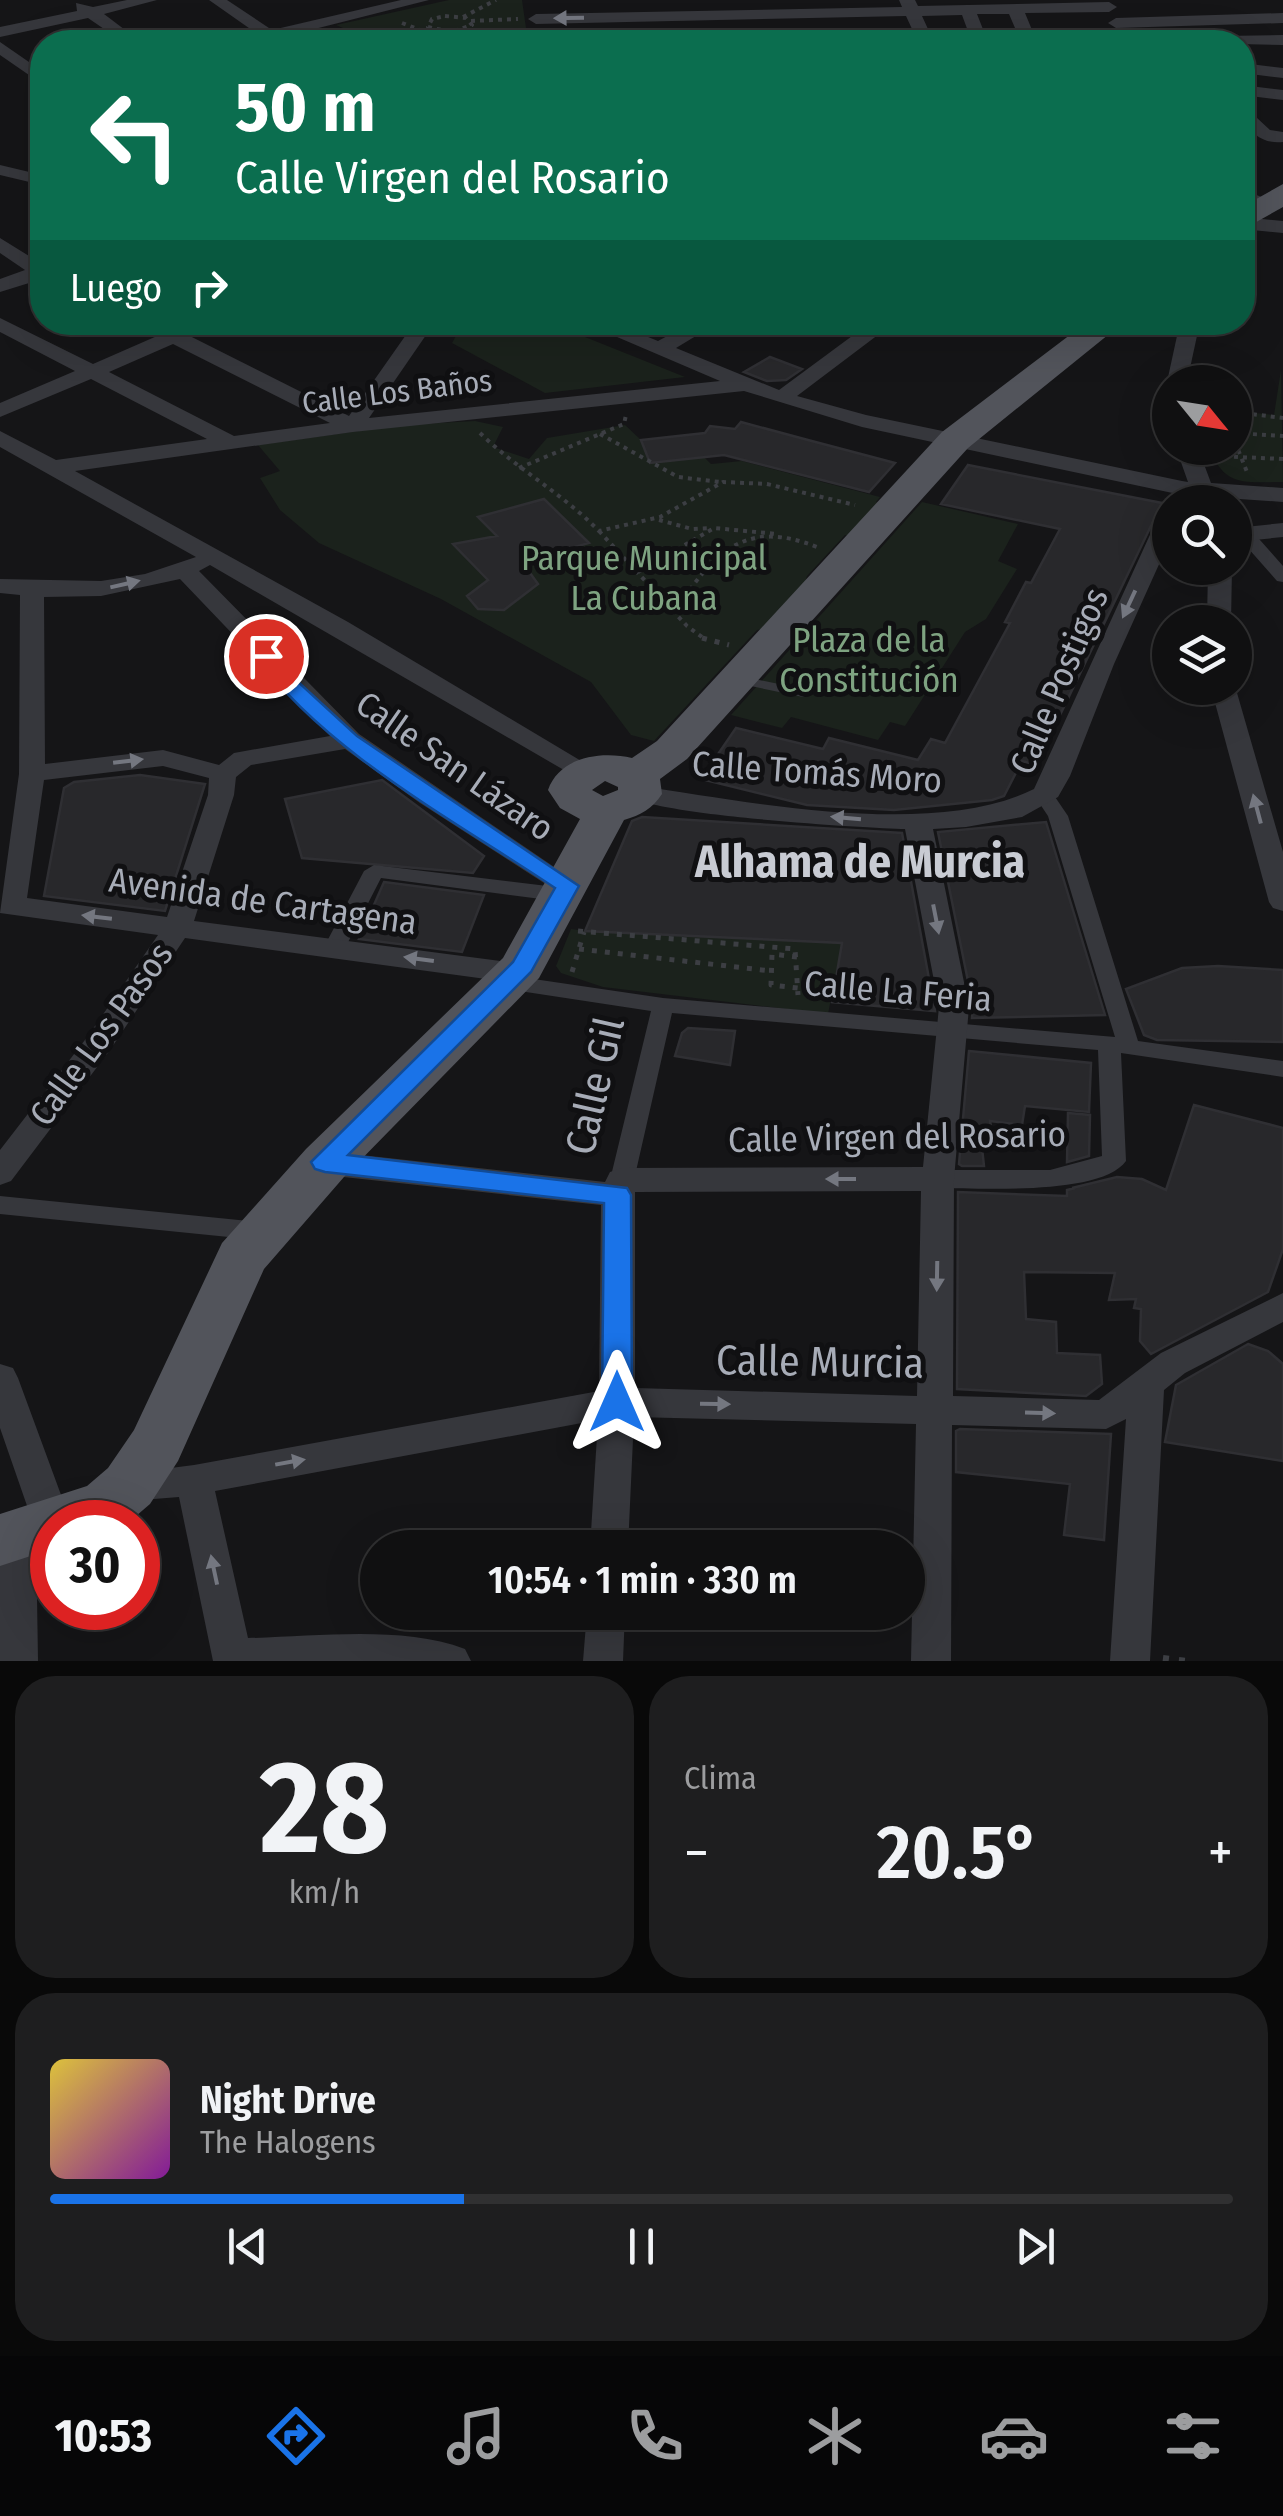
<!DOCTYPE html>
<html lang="es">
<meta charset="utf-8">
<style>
body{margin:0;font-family:"Fira Sans Condensed",sans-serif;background:#1e1e1f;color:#f1f3f6;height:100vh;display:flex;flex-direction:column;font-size:38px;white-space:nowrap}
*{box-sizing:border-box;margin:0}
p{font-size:32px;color:#9c9d9f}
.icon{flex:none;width:55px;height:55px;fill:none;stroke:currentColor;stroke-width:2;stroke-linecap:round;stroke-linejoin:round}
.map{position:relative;height:1661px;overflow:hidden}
.details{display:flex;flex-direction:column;gap:15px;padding:15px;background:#090909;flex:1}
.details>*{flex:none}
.top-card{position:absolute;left:30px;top:30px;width:1225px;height:305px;border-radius:40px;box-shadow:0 10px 40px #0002,0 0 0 2px #303031;background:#0b6e4f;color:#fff;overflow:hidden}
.needle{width:65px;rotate:120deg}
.fabs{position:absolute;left:1152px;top:365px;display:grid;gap:20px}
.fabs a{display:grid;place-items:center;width:100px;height:100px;border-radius:50%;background:#101011;box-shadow:0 10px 40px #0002,0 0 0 2px #303031;font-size:50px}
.speed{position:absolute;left:30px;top:1500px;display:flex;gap:20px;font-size:50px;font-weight:700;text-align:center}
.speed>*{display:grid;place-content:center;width:130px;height:130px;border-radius:50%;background:#101011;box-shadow:0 10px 40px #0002,0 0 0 2px #303031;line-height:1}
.speed .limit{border:15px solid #d22;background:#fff;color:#111}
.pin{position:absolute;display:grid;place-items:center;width:85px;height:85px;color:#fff;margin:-42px;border:5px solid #fff;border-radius:50%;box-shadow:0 2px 10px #0007}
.me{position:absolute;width:110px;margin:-55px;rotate:0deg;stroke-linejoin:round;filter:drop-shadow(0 0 8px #0008)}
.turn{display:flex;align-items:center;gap:35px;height:210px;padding:0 40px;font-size:45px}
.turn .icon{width:130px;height:130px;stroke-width:2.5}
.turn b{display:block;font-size:70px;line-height:85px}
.then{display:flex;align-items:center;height:95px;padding:0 40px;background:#0003;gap:20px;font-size:38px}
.big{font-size:75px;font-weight:600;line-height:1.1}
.details .card{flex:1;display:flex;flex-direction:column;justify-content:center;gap:15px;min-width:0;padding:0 35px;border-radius:40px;background:#1e1e1f}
.details .dial{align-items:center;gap:0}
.dial b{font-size:130px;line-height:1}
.song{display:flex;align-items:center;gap:30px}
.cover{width:120px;height:120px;border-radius:15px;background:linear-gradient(135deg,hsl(50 70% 55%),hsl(290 70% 35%))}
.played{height:10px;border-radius:5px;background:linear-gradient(90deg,#1a73e8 35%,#303031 35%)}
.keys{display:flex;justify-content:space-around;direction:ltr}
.heat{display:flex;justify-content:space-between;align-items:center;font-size:55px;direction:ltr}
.details .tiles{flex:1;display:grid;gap:15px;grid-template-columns:1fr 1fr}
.card:last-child{grid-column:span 2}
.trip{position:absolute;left:360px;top:1530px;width:565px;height:100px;border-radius:50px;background:#101011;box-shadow:0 10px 40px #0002,0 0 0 2px #303031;font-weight:600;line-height:100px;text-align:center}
.tabs{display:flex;height:160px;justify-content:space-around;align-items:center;background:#060607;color:#9c9d9f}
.tabs .icon{width:70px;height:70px}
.tabs .active{color:#1a73e8}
.tabs b{font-size:45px;color:#f1f3f6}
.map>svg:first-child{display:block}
.green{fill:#1b221c}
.building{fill:#28282b;stroke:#2f2f33;stroke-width:2.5}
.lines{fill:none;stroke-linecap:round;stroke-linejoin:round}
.path-far2{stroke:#3c3e43;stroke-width:4;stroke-dasharray:4 5;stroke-linecap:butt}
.path-far1{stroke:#3c3e43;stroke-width:5;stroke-dasharray:5 8;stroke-linecap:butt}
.path{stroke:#3c3e43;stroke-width:6;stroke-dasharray:6 10;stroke-linecap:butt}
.service{fill:#36373c;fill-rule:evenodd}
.pedestrian{fill:#36373c;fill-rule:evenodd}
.minor{fill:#36373c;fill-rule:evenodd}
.primary{fill:#52545b;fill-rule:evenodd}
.oneway{fill:#747780}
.route{fill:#1a73e8;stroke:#114b97;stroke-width:2.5}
.labels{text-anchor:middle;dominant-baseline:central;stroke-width:10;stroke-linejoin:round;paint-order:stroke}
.far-street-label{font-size:30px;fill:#a7acb7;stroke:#101012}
.park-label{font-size:35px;fill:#7ea381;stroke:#101012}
.street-label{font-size:35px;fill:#a7acb7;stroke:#101012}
.near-street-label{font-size:42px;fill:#a7acb7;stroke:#101012}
.district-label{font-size:45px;font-weight:bold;fill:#c8cbd3;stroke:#101012}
</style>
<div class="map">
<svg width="1283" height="1661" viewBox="0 0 1283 1661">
<rect width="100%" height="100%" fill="#151517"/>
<path class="green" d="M449 0H522L528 42H376L336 25Z
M463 323H550L685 377 545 393 452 343Z
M1281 370 1283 482C1245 482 1225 488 1209 448H1235V411L1274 415Z
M475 421 503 427 493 447 529 459 547 438 625 425 641 440 704 457 711 464 742 461 880 497 876 502 882 504 852 537 845 535 807 576 802 592 773 627 757 630 654 741 631 735 591 682 441 599 319 543 280 510 260 478 280 471 258 445 402 425Z
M922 502 1018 524 998 561 1017 569 986 619 965 632 905 726 890 722 878 740 791 717 782 728 731 715Z
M571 929 585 931 842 943 828 1014 603 987 561 973 556 966Z"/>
<path class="building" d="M770 357 802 369 786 380 767 381 744 372Z
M741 422 808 440 895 463 869 492 724 455 650 463 641 440 705 433 710 426 735 429Z
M968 465 1162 503 1036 765 1022 761 1004 796 992 800 894 810 807 805 701 779 736 728 823 749 829 738 918 760 931 739 945 743 1010 623 1005 622 1026 582 1031 583 1060 529 941 504Z
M544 499 589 543 522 562 538 584 504 610 478 609 467 596 488 580 453 544 497 536 478 517Z
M140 775 205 784 165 911 44 896 64 788 74 782Z
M382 780 484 856 473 873 302 858 285 799Z
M642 817 902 833 935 1011 832 1002 842 943 585 931 632 821Z
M1046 822 1105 1015 972 1018 973 1006 938 832Z
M384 882 484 895 462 952 359 939Z
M1218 966 1283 970V1042L1157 1040 1144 1035 1126 989 1182 968Z
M688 1028 735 1031 730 1065 675 1056 682 1033Z
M969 1051 1091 1063 1089 1112 1025 1106 1022 1125 990 1121 995 1148H982L984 1166H962L959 1164Z
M1194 1105 1283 1128V1249L1268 1292 1151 1354 1140 1341 1141 1309 1134 1308 1136 1299 1109 1300 1115 1273 1024 1272 1026 1319 1056 1322 1057 1353 1100 1355 1102 1384 1086 1396 957 1389 958 1192 1067 1196V1190L1075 1188H1072L1117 1177 1142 1179 1166 1190Z
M1068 1113 1090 1115 1089 1156 1067 1162Z
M1248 1344 1268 1351 1283 1364V1461L1165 1442 1176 1385Z
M960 1429 1111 1434 1104 1540 1064 1535 1070 1484 956 1472V1431Z"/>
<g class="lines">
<path class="path-far2" d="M445 16 466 18 472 25 451 32 428 27 432 19Z
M463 17 496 0
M471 21 518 19
M402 23 448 41 506 37 523 42
M1235 412 1283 418
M480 433C518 470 562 493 599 531L660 517 723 482 767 484 855 505
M1235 433 1283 436
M600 434 678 477 720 482
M1235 442 1247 472
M1216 456 1283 459
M519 468 624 424 626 415
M659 520 692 529 711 528
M599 531 687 626 706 640
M638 572 714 528 777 534
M675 612C713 553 744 518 817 547"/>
<path class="path-far1" d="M702 638 729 645
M578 931 795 949 798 995
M579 949 771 971
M797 957 772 954 771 985 798 988
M572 972 584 932"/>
<path class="path" d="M1163 1658 1186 1661"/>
<path class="service" d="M740 676 803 689 809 693 803 697 736 683 734 680 736 677Z"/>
<path class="pedestrian" d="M1246 530 1252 531 1283 566V582L1277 581 1240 539V531Z
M1044 789 1051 791 1068 816 1138 1041 1283 1061V1077L1121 1053 1126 1161C1101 1196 979 1188 938 1188L930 1185 926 1179 930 1173 938 1170H1050L1102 1156 1098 1050 672 1013 634 1180 630 1186 622 1189 614 1186 610 1180 651 1011 507 989 499 987 496 982 499 977 507 975 663 998 1115 1037 1048 816 1034 795Z
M374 865 564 888 574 895 564 902 381 878 343 952H327L324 947 364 871Z
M0 1196 259 1222 268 1225 271 1231 268 1237 259 1240 0 1214Z"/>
<path class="minor" d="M127 0H157L104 14 141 42H123L88 18 0 37V27L77 11 76 3 93 7Z
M209 0H227L272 30 401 0H429L283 37 288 42H231L256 33Z
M899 0H915L918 6 1109 2 1117 7 1109 12 1025 13 1037 42H1021L1009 14H977L988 42H972L962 15 922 16 934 42H918L906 16 536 24 528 19 536 14 902 7Z
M1283 13V23L1116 28 1108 23 1116 18Z
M1283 35V45L1151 42 1159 37Z
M0 42 42 71V84L0 55Z
M1242 63 1283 68V78L1242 73Z
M1242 85 1283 90V100L1242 95Z
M1242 104 1270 130 1283 132V142C1264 144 1253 135 1242 121Z
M0 165 42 175V185L0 175Z
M1242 189 1271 201 1273 205 1264 211 1242 201Z
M1242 217 1283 221V233L1242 229Z
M0 238 42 264V279L0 292V279L25 270 0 253Z
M0 318 93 364 157 336 135 322H162L349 416 415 322H435L369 418 720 381 582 322H611L658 341 693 322H719L676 348 779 390 871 322H895L797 396 866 415 1182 481 1188 482 1176 448H1198L1211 483 1283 488V502L1182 495 862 427 744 391 353 432 75 471 348 622 598 771 585 779 576 777 210 565 199 571 359 734 582 886 578 892H558L420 803 345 749 251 765 236 777 234 795 194 921 515 963 525 966 530 973 525 980 515 983 185 938 110 1050 11 1181 0 1185V1150L88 1036 158 935 0 913 19 774 20 595 0 593V579L101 581 145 574 196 557 0 447V431L56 460 207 439 91 379 0 417V403L75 371 0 332ZM173 344 330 423 234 436 109 372ZM180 579 330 736 234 753 219 765 163 750 45 764 44 597 101 596ZM163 766 209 778 208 795 167 917 27 898 44 780Z
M1180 322H1200L1187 382H1170V387L1167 382Z
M1170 508V540L1114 664 1070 776 1058 797 1022 817 966 827 933 829 969 1007 954 1179 953 1396 1099 1400 1161 1353 1283 1293V1322L1185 1373 1164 1390 1150 1661H1110L1126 1419 1106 1429 952 1425 951 1661H911L916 1424 634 1417 628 1548H590L598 1420 215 1491 248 1638C316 1637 400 1625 465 1649L471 1661H213L179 1497 129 1501 116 1497 110 1486 116 1475 194 1465 599 1391 601 1205 325 1175 314 1171 309 1163 314 1155 325 1151 605 1182 610 1172 622 1168 923 1167 939 1007 905 829C866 828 644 815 627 794L640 786C750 802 933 839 1034 789L1159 515ZM921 1191 917 1396 635 1388V1192Z
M1283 523V537L1235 542V528Z
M1208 568H1232L1231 622H1207Z
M1235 686 1283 852V911L1273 908 1269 902 1211 688Z
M0 1364 13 1368 18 1378 71 1522H52V1539L39 1534 33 1523 0 1428Z
M17 1517 30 1522 36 1533 38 1661H0V1529L4 1522Z
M587 1612H625L623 1661H583Z"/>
<path class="primary" d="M1283 184V207L1242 230V207Z
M1087 322H1124L968 448 687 759 660 779 662 794C652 809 641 815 624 820L539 978 344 1177 264 1269 178 1461 150 1504 129 1522H52V1549L0 1566V1514L87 1486 108 1468 134 1430 222 1243 306 1149 503 958 580 819 560 808 548 790C560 756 602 751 632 758L657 741 942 432ZM605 781 618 787V790L603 796 592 790Z"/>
</g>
<defs><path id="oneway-solid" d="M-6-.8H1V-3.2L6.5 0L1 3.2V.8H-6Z" transform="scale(2.5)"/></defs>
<g class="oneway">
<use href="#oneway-solid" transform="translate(569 18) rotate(179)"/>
<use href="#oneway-solid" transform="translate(125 584) rotate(-13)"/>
<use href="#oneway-solid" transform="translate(1129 604) rotate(115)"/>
<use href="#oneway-solid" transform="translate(128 761) rotate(-7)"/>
<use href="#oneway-solid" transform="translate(1257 809) rotate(-105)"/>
<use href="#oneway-solid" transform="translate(846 818) rotate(-175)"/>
<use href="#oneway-solid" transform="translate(97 917) rotate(-173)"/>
<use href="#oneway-solid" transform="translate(936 919) rotate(79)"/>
<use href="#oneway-solid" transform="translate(419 959) rotate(-172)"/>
<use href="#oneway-solid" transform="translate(841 1179) rotate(180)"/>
<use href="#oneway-solid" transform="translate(937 1276) rotate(91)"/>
<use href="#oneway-solid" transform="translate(715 1404) rotate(1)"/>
<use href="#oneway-solid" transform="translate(1040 1413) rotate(2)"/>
<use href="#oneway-solid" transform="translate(290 1462) rotate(-10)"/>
<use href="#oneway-solid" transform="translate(214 1570) rotate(-102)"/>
</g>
<path class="route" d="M266 650 273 652 297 681 357 736 579 886 531 972 348 1155 627 1188 631 1195 632 1402 627 1411 617 1414 606 1411 602 1402 604 1203 325 1172 315 1169 311 1162 513 962 555 888C457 822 325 752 256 656Z"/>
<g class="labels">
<g class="far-street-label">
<text transform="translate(397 392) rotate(-7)">Calle Los Baños</text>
</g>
<g class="park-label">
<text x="644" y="558">Parque Municipal<tspan x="644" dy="40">La Cubana</tspan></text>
<text x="869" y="640">Plaza de la<tspan x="869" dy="40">Constitución</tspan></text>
</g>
<g class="street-label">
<text transform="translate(1059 681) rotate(-67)">Calle Postigos</text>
<text transform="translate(455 766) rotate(35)">Calle San Lázaro</text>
<text transform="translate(817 772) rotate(4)">Calle Tomás Moro</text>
<text transform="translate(263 901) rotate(8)">Avenida de Cartagena</text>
<text transform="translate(898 991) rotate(5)">Calle La Feria</text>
<text transform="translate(101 1034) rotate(-54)">Calle Los Pasos</text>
<text transform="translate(897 1137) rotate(-1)">Calle Virgen del Rosario</text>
</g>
<g class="near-street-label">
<text transform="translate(595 1086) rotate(-77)">Calle Gil</text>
<text transform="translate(820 1362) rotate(1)">Calle Murcia</text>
</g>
<g class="district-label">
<text x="860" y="862">Alhama de Murcia</text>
</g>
</g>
</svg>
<div class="fabs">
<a><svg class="needle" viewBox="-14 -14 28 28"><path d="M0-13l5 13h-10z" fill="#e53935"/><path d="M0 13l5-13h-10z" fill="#9c9d9f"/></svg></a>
<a><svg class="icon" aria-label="search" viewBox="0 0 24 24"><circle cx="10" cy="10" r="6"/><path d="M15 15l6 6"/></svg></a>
<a><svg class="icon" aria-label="layers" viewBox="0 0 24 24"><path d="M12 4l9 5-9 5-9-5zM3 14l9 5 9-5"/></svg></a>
</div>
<div class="speed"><div class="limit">30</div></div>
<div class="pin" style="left:266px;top:656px;background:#d93025"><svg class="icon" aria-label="arrive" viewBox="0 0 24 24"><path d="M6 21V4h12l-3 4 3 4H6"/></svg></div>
<svg class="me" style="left:617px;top:1402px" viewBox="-20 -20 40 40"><path d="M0-17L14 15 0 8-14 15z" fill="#1a73e8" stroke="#fff" stroke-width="4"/></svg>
<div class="trip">10:54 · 1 min · 330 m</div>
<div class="top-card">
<div class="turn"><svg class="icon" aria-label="left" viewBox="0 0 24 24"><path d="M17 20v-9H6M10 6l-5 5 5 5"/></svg><div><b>50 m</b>Calle Virgen del Rosario</div></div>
<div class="then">Luego<svg class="icon" aria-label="right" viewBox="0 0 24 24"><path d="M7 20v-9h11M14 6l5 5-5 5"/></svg></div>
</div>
</div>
<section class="details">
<div class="tiles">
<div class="card dial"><b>28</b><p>km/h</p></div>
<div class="card"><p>Clima</p>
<div class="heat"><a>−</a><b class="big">20.5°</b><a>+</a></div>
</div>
<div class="card">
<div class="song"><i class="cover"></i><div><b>Night Drive</b><p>The Halogens</p></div></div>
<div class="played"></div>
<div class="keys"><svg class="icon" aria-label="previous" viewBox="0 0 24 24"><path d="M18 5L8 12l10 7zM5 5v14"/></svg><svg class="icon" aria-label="pause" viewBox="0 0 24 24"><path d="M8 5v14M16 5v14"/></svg><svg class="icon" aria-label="next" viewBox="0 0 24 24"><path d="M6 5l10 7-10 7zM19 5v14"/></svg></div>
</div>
</div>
</section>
<nav class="tabs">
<b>10:53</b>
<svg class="icon active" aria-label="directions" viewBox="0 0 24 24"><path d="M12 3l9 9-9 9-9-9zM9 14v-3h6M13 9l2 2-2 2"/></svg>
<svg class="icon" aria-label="music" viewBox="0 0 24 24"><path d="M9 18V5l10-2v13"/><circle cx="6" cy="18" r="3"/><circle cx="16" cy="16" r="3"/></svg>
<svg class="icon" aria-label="phone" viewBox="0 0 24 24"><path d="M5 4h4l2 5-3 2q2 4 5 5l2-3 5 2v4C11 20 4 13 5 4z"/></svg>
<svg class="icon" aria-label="climate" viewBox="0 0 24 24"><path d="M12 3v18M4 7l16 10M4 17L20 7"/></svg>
<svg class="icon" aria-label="car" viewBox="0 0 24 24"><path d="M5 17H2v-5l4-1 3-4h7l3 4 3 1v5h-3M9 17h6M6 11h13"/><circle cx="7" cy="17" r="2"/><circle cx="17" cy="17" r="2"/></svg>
<svg class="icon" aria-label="filters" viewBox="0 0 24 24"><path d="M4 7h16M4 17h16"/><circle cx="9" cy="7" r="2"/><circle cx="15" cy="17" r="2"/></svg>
</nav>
